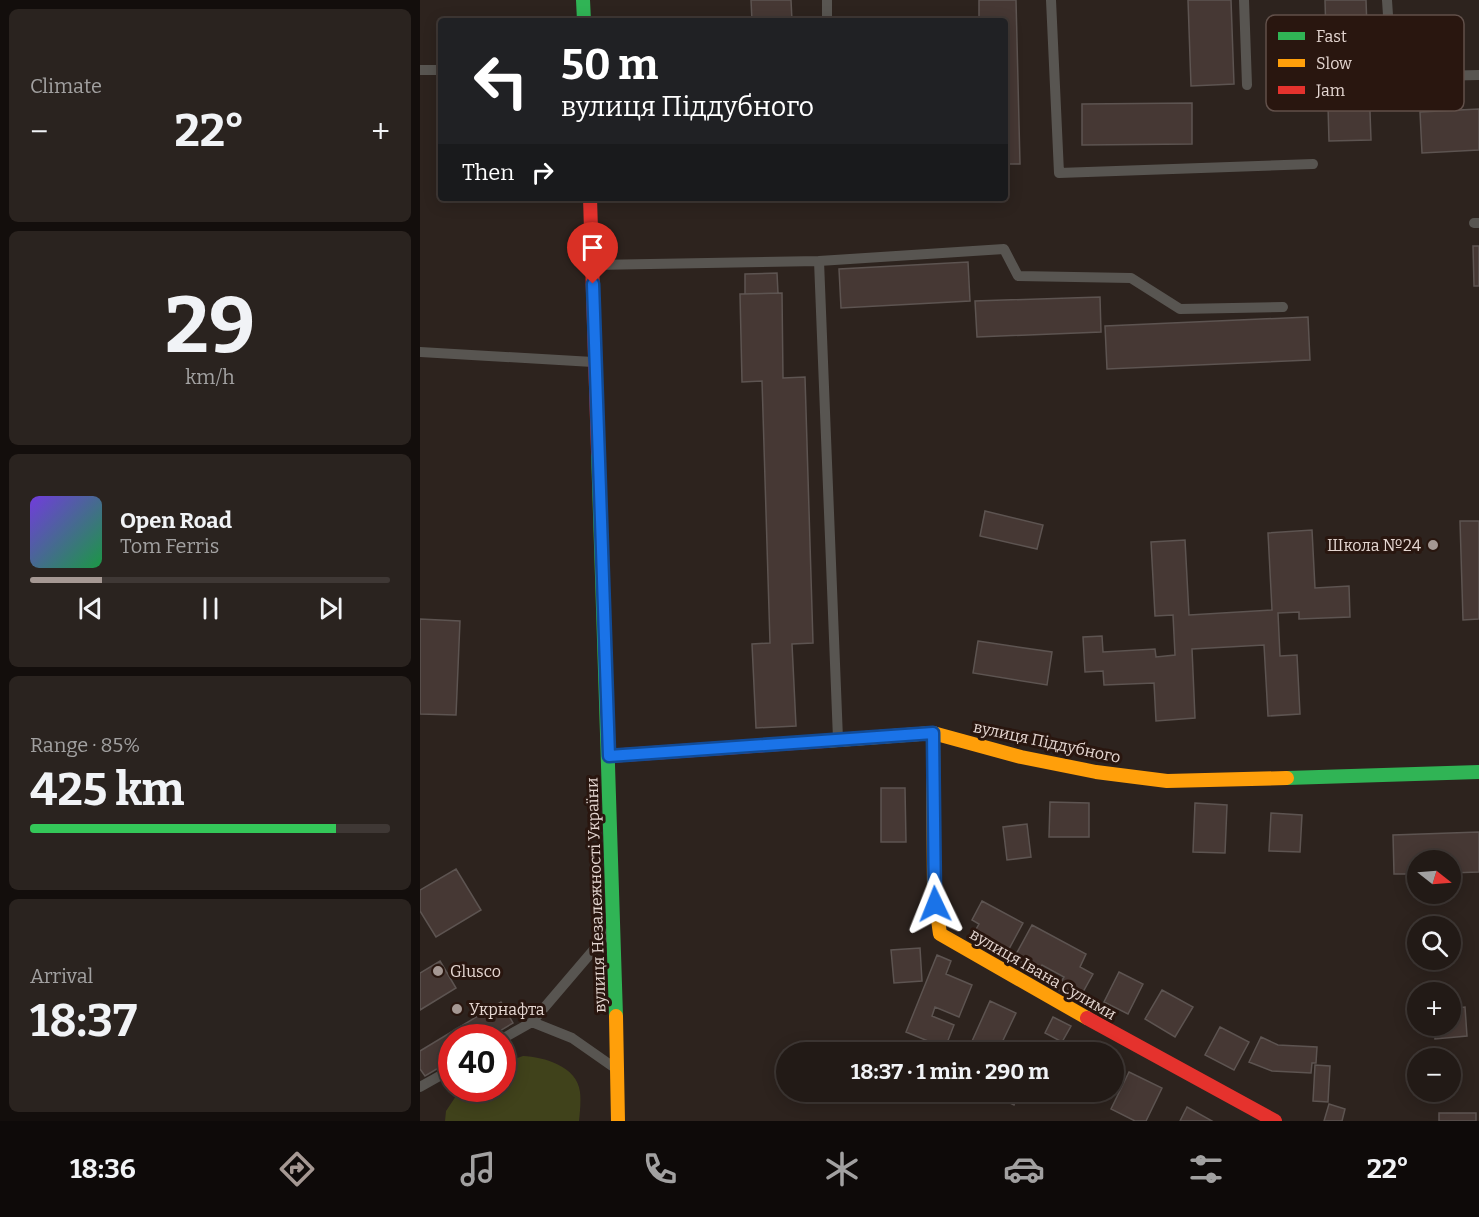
<!DOCTYPE html>
<meta charset="utf-8">
<style>
body{margin:0;font-family:Bitter,serif;background:#2a231f;color:#f1f3f6;height:100vh;display:flex;flex-direction:column;font-size:22px;white-space:nowrap}
*{box-sizing:border-box;margin:0}
p{font-size:20px;color:#a2a1a1}
.icon{flex:none;width:33px;height:33px;fill:none;stroke:currentColor;stroke-width:2;stroke-linecap:round;stroke-linejoin:round}
.map{position:relative;flex:1;overflow:hidden}
.sheet{display:flex;flex-direction:column;gap:9px;padding:9px;background:#130e0c;width:420px}
.sheet>*{flex:none}
.hud{position:absolute;left:18px;top:18px;width:570px;height:183px;border-radius:6px;box-shadow:0 3px 15px #0003,0 0 0 2px #3f3835;background:#202124;color:#fff;overflow:hidden}
.needle{width:39px;rotate:107deg}
.tools{position:absolute;left:987px;top:850px;display:grid;gap:12px}
.tools a{display:grid;place-items:center;width:54px;height:54px;border-radius:50%;background:#221a16;box-shadow:0 3px 15px #0003,0 0 0 2px #3f3835;font-size:30px}
.speed{position:absolute;left:18px;top:1024px;display:flex;gap:12px;font-size:30px;font-weight:700;text-align:center}
.speed>*{display:grid;place-content:center;width:78px;height:78px;border-radius:50%;background:#221a16;box-shadow:0 3px 15px #0003,0 0 0 2px #3f3835;line-height:1}
.speed .limit{border:9px solid #d22;background:#fff;color:#111}
.pin{position:absolute;display:grid;place-items:center;width:51px;height:51px;color:#fff;margin:-62px -26px;border-radius:50% 50% 50% 0;rotate:-45deg;box-shadow:0 0 6px #0007}
.pin .icon{rotate:45deg}
.me{position:absolute;width:66px;margin:-33px;rotate:358deg;stroke-linejoin:round;filter:drop-shadow(0 0 4px #0008)}
.turn{display:flex;align-items:center;gap:21px;height:126px;padding:0 24px;font-size:27px}
.turn .icon{width:78px;height:78px;stroke-width:2.5}
.turn b{display:block;font-size:42px;line-height:51px}
.then{display:flex;align-items:center;height:57px;padding:0 24px;background:#0003;gap:12px;font-size:22px}
.big{font-size:45px;font-weight:700;line-height:1.1}
.sheet .card{flex:1;display:flex;flex-direction:column;justify-content:center;gap:9px;min-width:0;padding:0 21px;border-radius:9px;background:#2a231f}
.sheet .dial{align-items:center;gap:0}
.dial b{font-size:78px;line-height:1}
.song{display:flex;align-items:center;gap:18px}
.cover{width:72px;height:72px;border-radius:9px;background:linear-gradient(135deg,hsl(260 70% 55%),hsl(140 70% 35%))}
.played{height:6px;border-radius:3px;background:linear-gradient(90deg,#a59893 20%,#3f3835 20%)}
.keys{display:flex;justify-content:space-around;direction:ltr}
.heat{display:flex;justify-content:space-between;align-items:center;font-size:33px;direction:ltr}
.charge{height:9px;border-radius:4px;background:linear-gradient(90deg,#34c759 85%,#3f3835 0)}
.trip{position:absolute;left:356px;top:1042px;width:348px;height:60px;border-radius:30px;background:#221a16;box-shadow:0 3px 15px #0003,0 0 0 2px #3f3835;font-weight:700;line-height:60px;text-align:center}
.tabs{display:flex;height:96px;justify-content:space-around;align-items:center;background:#0e0a09;color:#a2a1a1}
.tabs .icon{width:42px;height:42px}
.tabs .on{color:#a59893}
.tabs b{font-size:27px;color:#f1f3f6}
main{display:flex;flex:1;min-height:0}
.map>svg:first-child{display:block}
.green{fill:#40421b}
.building{fill:#463834;stroke:#5d5451;stroke-width:1.5}
.lines{fill:none;stroke-linecap:round;stroke-linejoin:round}
.lane{stroke:#585551;stroke-width:10}
.fast{stroke:#30b455;stroke-width:14}
.slow{stroke:#ff9f0a;stroke-width:14}
.jam{stroke:#e5322d;stroke-width:14}
.route-casing{stroke:#114b97;stroke-width:15}
.route{stroke:#1a73e8;stroke-width:10}
.poi-dot{fill:#a59893;stroke:#29160f;stroke-width:2}
.labels{text-anchor:middle;dominant-baseline:central;stroke-width:6;stroke-linejoin:round;paint-order:stroke}
.poi-label{font-size:16px;fill:#e5d7d2;stroke:#29160f;text-anchor:start}
.street-label{font-size:16px;fill:#e5d7d2;stroke:#29160f}
.key{fill:#29160f;stroke:#61504a;stroke-width:1.5}
.key-label{font-size:16px;fill:#e5d7d2}
</style>
<main>
<section class="sheet">
<div class="card"><p>Climate</p>
<div class="heat"><a>−</a><b class="big">22°</b><a>+</a></div>
</div>
<div class="card dial"><b>29</b><p>km/h</p></div>
<div class="card">
<div class="song"><i class="cover"></i><div><b>Open Road</b><p>Tom Ferris</p></div></div>
<div class="played"></div>
<div class="keys"><svg class="icon" aria-label="previous" viewBox="0 0 24 24"><path d="M18 5L8 12l10 7zM5 5v14"/></svg><svg class="icon" aria-label="pause" viewBox="0 0 24 24"><path d="M8 5v14M16 5v14"/></svg><svg class="icon" aria-label="next" viewBox="0 0 24 24"><path d="M6 5l10 7-10 7zM19 5v14"/></svg></div>
</div>
<div class="card"><p>Range · 85%</p><b class="big">425 km</b><div class="charge"></div></div>
<div class="card"><p>Arrival</p><b class="big">18:37</b></div>
</section>
<div class="map">
<svg width="1059" height="1121" viewBox="0 0 1059 1121">
<rect width="100%" height="100%" fill="#2d231e"/>
<path class="green" d="M103 1056C124 1057 157 1066 160 1092 161 1101 160 1112 159 1121H25L26 1111 40 1090 82 1089 83 1063Z"/>
<path class="building" d="M331 0H371L372 21H332Z
M559 0H596L600 164H585V21H559Z
M768 0H811L814 84 771 86Z
M905 0H946L951 140 909 141Z
M772 103V144L662 145V104Z
M1059 109V150L1002 153 1000 112Z
M1053 246H1059V286H1054Z
M548 262 550 301 421 308 419 269Z
M357 273 358 293 325 294V274Z
M362 293 363 378 385 377 393 643 372 644 376 726 336 728 332 644 350 643 342 381 322 382 320 294Z
M680 297 681 332 557 337 555 301Z
M888 317 890 360 687 369 685 326Z
M565 511 623 525 617 549 560 536Z
M1040 521H1059V619L1043 620Z
M892 530 895 588 929 586 930 617 879 619V612L858 613 860 656 877 655 880 714 848 716 844 645 772 649 775 718 736 721 734 683 684 685 683 671 665 672 663 637 682 636 683 652 735 649 736 657 755 655 753 615 735 616 731 542 765 540 769 615 852 610 848 533Z
M0 619 40 621 36 715 0 714Z
M558 641 632 652 627 685 553 673Z
M461 788H485L486 842H461Z
M630 802 669 803V837H629Z
M775 803 807 805 805 853 773 852Z
M851 813 882 815 880 852 849 851Z
M607 824 611 857 587 860 583 827Z
M1059 832V872L1030 873V861H998V874H974L973 835Z
M36 869 61 910 16 937 0 911V890Z
M562 901 603 923 589 949 555 931 559 924 552 920Z
M612 925 666 954 660 967 673 974 658 1001 637 989 644 977 622 965 619 971 594 958Z
M500 948 502 981 474 983 471 950Z
M517 955 531 961 526 974 552 985 539 1017 515 1007 512 1016 534 1025 525 1048 486 1032Z
M20 961 36 988 0 1010V973Z
M699 972 723 984 708 1014 684 1002Z
M742 990 773 1007 755 1037 725 1019Z
M570 1001 596 1013 577 1053H555L548 1050Z
M81 1002 93 1023 68 1038H32V1060L5 1076 0 1069V1051Z
M1045 1007 1047 1036 1015 1039 1014 1026H1030V1009Z
M633 1017 651 1026 642 1042 625 1033Z
M800 1027 829 1042 814 1070 785 1055Z
M841 1037 858 1045 897 1047 896 1063H892L891 1073 852 1071 829 1062Z
M895 1065 910 1066 908 1102 893 1101Z
M709 1072 742 1088 726 1121H715L691 1109Z
M577 1092H599L594 1105 575 1096Z
M909 1104 925 1109 922 1121H904Z
M767 1107 792 1121H760Z
M1019 1113H1056V1121H1019Z"/>
<g class="lines">
<path class="lane" d="M407 0V21
M631 0 639 173 893 164
M824 0 827 85
M967 0 972 77 1059 75
M0 70H21
M1054 223H1059
M399 261 584 249 598 276 711 278 760 309 863 307
M173 265 399 261 418 739
M0 352 173 362
M112 1022 152 1038 192 1066
M82 1039 112 1022 188 933
M0 1087 32 1069"/>
<path class="fast" d="M163 0 164 21
M178 452 196 1016
M867 778 1059 772"/>
<path class="slow" d="M513 733 514 891 520 934 667 1018
M404 741 513 733 601 757 676 772 747 781 867 778
M196 1016 198 1121"/>
<path class="jam" d="M170 198 178 452
M189 756 404 741
M667 1018 855 1121"/>
</g>
<g class="lines">
<g class="route-casing">
<path id="route" d="M173 284 189 756 513 733 515 904"/>
</g>
<use href="#route" class="route"/>
</g>
<g class="poi-dot">
<circle cx="1013" cy="545" r="6"/>
<circle cx="18" cy="971" r="6"/>
<circle cx="37" cy="1009" r="6"/>
</g>
<g class="labels">
<g class="poi-label">
<text x="1001" y="545" text-anchor="end">Школа №24</text>
<text x="30" y="971">Glusco</text>
<text x="49" y="1009">Укрнафта</text>
</g>
<g class="street-label">
<text transform="translate(627 742) rotate(12)">вулиця Піддубного</text>
<text transform="translate(176 895) rotate(-92)">вулиця Незалежності України</text>
<text transform="translate(623 974) rotate(30)">вулиця Івана Сулими</text>
</g>
</g>
<rect x="846" y="15" width="198" height="96" rx="9" class="key"/>
<rect x="858" y="32" width="27" height="8" fill="#30b455"/>
<rect x="858" y="59" width="27" height="8" fill="#ff9f0a"/>
<rect x="858" y="86" width="27" height="8" fill="#e5322d"/>
<g class="key-label">
<text x="896" y="42">Fast</text>
<text x="896" y="69">Slow</text>
<text x="896" y="96">Jam</text>
</g>
</svg>
<div class="tools">
<a><svg class="needle" viewBox="-14 -14 28 28"><path d="M0-13l5 13h-10z" fill="#e53935"/><path d="M0 13l5-13h-10z" fill="#a2a1a1"/></svg></a>
<a><svg class="icon" aria-label="search" viewBox="0 0 24 24"><circle cx="10" cy="10" r="6"/><path d="M15 15l6 6"/></svg></a>
<a>+</a>
<a>−</a>
</div>
<div class="speed"><div class="limit">40</div></div>
<div class="pin" style="left:173px;top:284px;background:#d93025"><svg class="icon" aria-label="arrive" viewBox="0 0 24 24"><path d="M6 21V4h12l-3 4 3 4H6"/></svg></div>
<svg class="me" style="left:515px;top:904px" viewBox="-20 -20 40 40"><path d="M0-17L14 15 0 8-14 15z" fill="#1a73e8" stroke="#fff" stroke-width="4"/></svg>
<div class="trip">18:37 · 1 min · 290 m</div>
<div class="hud">
<div class="turn"><svg class="icon" aria-label="left" viewBox="0 0 24 24"><path d="M17 20v-9H6M10 6l-5 5 5 5"/></svg><div><b>50 m</b>вулиця Піддубного</div></div>
<div class="then">Then<svg class="icon" aria-label="right" viewBox="0 0 24 24"><path d="M7 20v-9h11M14 6l5 5-5 5"/></svg></div>
</div>
</div>
</main>
<nav class="tabs">
<b>18:36</b>
<svg class="icon on" aria-label="directions" viewBox="0 0 24 24"><path d="M12 3l9 9-9 9-9-9zM9 14v-3h6M13 9l2 2-2 2"/></svg>
<svg class="icon" aria-label="music" viewBox="0 0 24 24"><path d="M9 18V5l10-2v13"/><circle cx="6" cy="18" r="3"/><circle cx="16" cy="16" r="3"/></svg>
<svg class="icon" aria-label="phone" viewBox="0 0 24 24"><path d="M5 4h4l2 5-3 2q2 4 5 5l2-3 5 2v4C11 20 4 13 5 4z"/></svg>
<svg class="icon" aria-label="climate" viewBox="0 0 24 24"><path d="M12 3v18M4 7l16 10M4 17L20 7"/></svg>
<svg class="icon" aria-label="car" viewBox="0 0 24 24"><path d="M5 17H2v-5l4-1 3-4h7l3 4 3 1v5h-3M9 17h6M6 11h13"/><circle cx="7" cy="17" r="2"/><circle cx="17" cy="17" r="2"/></svg>
<svg class="icon" aria-label="filters" viewBox="0 0 24 24"><path d="M4 7h16M4 17h16"/><circle cx="9" cy="7" r="2"/><circle cx="15" cy="17" r="2"/></svg>
<b>22°</b>
</nav>
